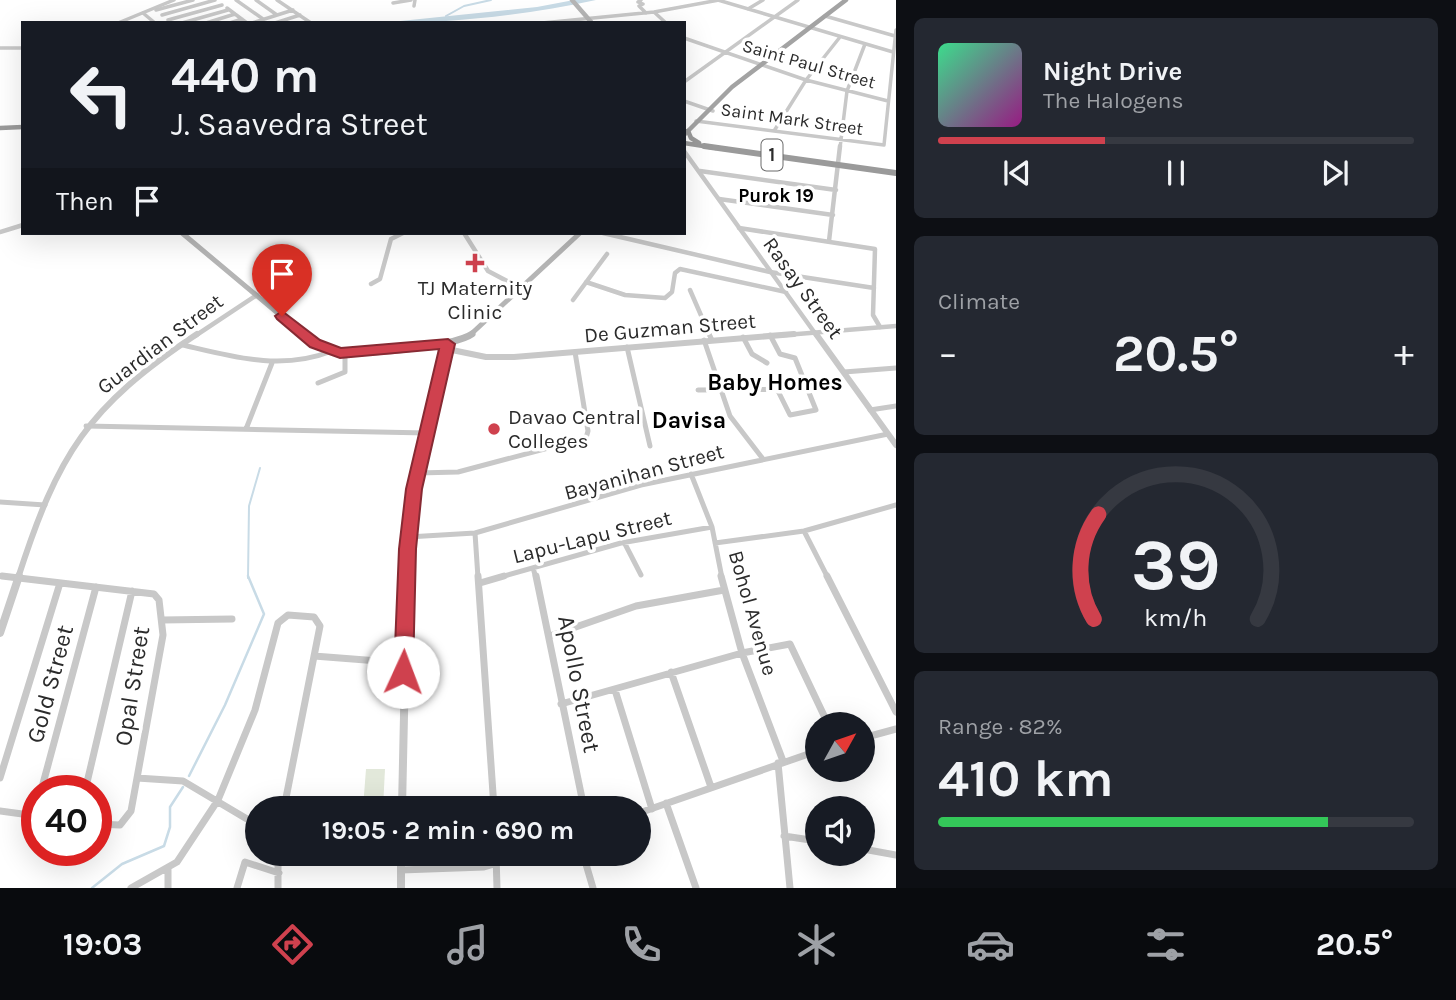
<!DOCTYPE html>
<meta charset="utf-8">
<style>
body{margin:0;font-family:Karla,sans-serif;background:#242831;color:#f1f3f6;height:100vh;display:flex;flex-direction:column;font-size:26px;white-space:nowrap}
*{box-sizing:border-box;margin:0}
p{font-size:23px;color:#9ea1a6}
.icon{flex:none;width:38px;height:38px;fill:none;stroke:currentColor;stroke-width:2;stroke-linecap:round;stroke-linejoin:round}
.map{position:relative;flex:1;overflow:hidden}
.side{display:flex;flex-direction:column;gap:18px;padding:18px;background:#0d0f14;width:560px}
.side>*{flex:none}
.top-card{position:absolute;left:21px;top:21px;width:665px;height:214px;border-radius:0px;box-shadow:0 7px 28px #0002;background:#171b24;color:#f1f3f6;overflow:hidden}
.needle{width:46px;rotate:50deg}
.controls{position:absolute;left:805px;top:712px;display:grid;gap:14px}
.controls a{display:grid;place-items:center;width:70px;height:70px;border-radius:50%;background:#171b24;box-shadow:0 7px 28px #0002;font-size:35px}
.speed{position:absolute;left:21px;top:775px;display:flex;gap:14px;font-size:35px;font-weight:700;text-align:center}
.speed>*{display:grid;place-content:center;width:91px;height:91px;border-radius:50%;background:#171b24;box-shadow:0 7px 28px #0002;line-height:1}
.speed .limit{border:10px solid #d22;background:#fff;color:#111}
.pin{position:absolute;display:grid;place-items:center;width:60px;height:60px;color:#fff;margin:-72px -30px;border-radius:50% 50% 50% 0;rotate:-45deg;box-shadow:0 0 7px #0007}
.pin .icon{rotate:45deg}
.me{position:absolute;width:77px;margin:-38px;rotate:2deg;stroke-linejoin:round;filter:drop-shadow(0 0 5px #0008)}
.turn{display:flex;align-items:center;gap:24px;height:147px;padding:0 35px;font-size:32px}
.turn .icon{width:91px;height:91px;stroke-width:2.5}
.turn b{display:block;font-size:49px;line-height:60px}
.then{display:flex;align-items:center;height:66px;padding:0 35px;background:#0003;gap:14px;font-size:26px}
.big{font-size:52px;font-weight:700;line-height:1.1}
.side .card{flex:1;display:flex;flex-direction:column;justify-content:center;gap:10px;min-width:0;padding:0 24px;border-radius:10px;background:#242831}
.side .dial{align-items:center;gap:0}
.dial svg{height:182px;overflow:visible;fill:none;stroke:#363941;stroke-width:7;stroke-linecap:round;text-anchor:middle}
.dial text{fill:#f1f3f6;stroke:none}
.song{display:flex;align-items:center;gap:21px}
.cover{width:84px;height:84px;border-radius:10px;background:linear-gradient(135deg,hsl(150 70% 55%),hsl(310 70% 35%))}
.played{height:7px;border-radius:4px;background:linear-gradient(90deg,#cf414e 35%,#363941 35%)}
.keys{display:flex;justify-content:space-around;direction:ltr}
.heat{display:flex;justify-content:space-between;align-items:center;font-size:38px;direction:ltr}
.charge{height:10px;border-radius:5px;background:linear-gradient(90deg,#34c759 82%,#363941 0)}
.trip{position:absolute;left:245px;top:796px;width:406px;height:70px;border-radius:35px;background:#171b24;box-shadow:0 7px 28px #0002;font-weight:700;line-height:70px;text-align:center}
.dock{display:flex;height:112px;justify-content:space-around;align-items:center;background:#090b0e;color:#9ea1a6}
.dock .icon{width:49px;height:49px}
.dock .active{color:#cf414e}
.dock b{font-size:32px;color:#f1f3f6}
main{display:flex;flex:1;min-height:0}
.map>svg:first-child{display:block}
.green{fill:#e2e8da}
.water{fill:#c8dbe6}
.lines{fill:none;stroke-linecap:round;stroke-linejoin:round}
.stream-far1{stroke:#c8dbe6;stroke-width:2}
.stream{stroke:#c8dbe6;stroke-width:2.5}
.minor-far3{stroke:#c8c8c8;stroke-width:3.5}
.minor-far2{stroke:#c8c8c8;stroke-width:4.5}
.minor-far1{stroke:#c8c8c8;stroke-width:5}
.minor{stroke:#c8c8c8;stroke-width:7}
.tertiary-far3{stroke:#c8c8c8;stroke-width:3.5}
.tertiary-far2{stroke:#c8c8c8;stroke-width:4.5}
.tertiary-far1{stroke:#c8c8c8;stroke-width:6}
.tertiary{stroke:#c8c8c8;stroke-width:8}
.secondary-far2{stroke:#b5b5b5;stroke-width:4.5}
.secondary-far1{stroke:#b5b5b5;stroke-width:5}
.secondary{stroke:#b5b5b5;stroke-width:7}
.primary{stroke:#a3a3a3;stroke-width:4.5}
.trunk-far1{stroke:#9a9a9a;stroke-width:4.5}
.trunk{stroke:#9a9a9a;stroke-width:6}
.route{fill:#cf414e;stroke:#872a33;stroke-width:2}
.poi-dot{fill:#cf414e;stroke:#fff;stroke-width:2.5}
.labels{text-anchor:middle;dominant-baseline:central;stroke-width:7;stroke-linejoin:round;paint-order:stroke}
.far-street-label{font-size:18px;fill:#2b2b2b;stroke:#fff}
.shield{fill:#fff;stroke:#6b6b6b;stroke-width:2}
.shield-label{font-size:19px;font-weight:bold;fill:#2b2b2b}
.far-neighbourhood-label{font-size:19px;font-weight:bold;fill:#000;stroke:#fff}
.poi-label{font-size:21px;fill:#2b2b2b;stroke:#fff}
.street-label{font-size:21px;fill:#2b2b2b;stroke:#fff}
.neighbourhood-label{font-size:23px;font-weight:bold;fill:#000;stroke:#fff}
.near-street-label{font-size:24px;fill:#2b2b2b;stroke:#fff}
</style>
<main>
<div class="map">
<svg width="896" height="888" viewBox="0 0 896 888">
<rect width="100%" height="100%" fill="#fff"/>
<path class="green" d="M366 769H385L383 808H363Z"/>
<path class="water" d="M574 0H596C526 15 454 23 381 23L537 7Z"/>
<g class="lines">
<path class="stream-far1" d="M446 16 464 6 491 0
M248 578 249 506 260 468"/>
<path class="stream" d="M189 776 225 705 264 614 248 576
M92 888 122 864 164 846 170 827V807L183 787"/>
<path class="minor-far3" d="M236 0 263 19
M256 0 277 15
M277 0 311 23
M641 0 638 2 643 4 639 6 646 13
M718 0 893 52
M393 3 411 0
M414 6 415 0
M227 8 247 23
M748 9 763 0
M156 10 193 0
M654 12 666 23
M143 13 155 23
M162 15 215 0
M825 16 895 36
M168 20 222 5
M182 23 228 10
M206 23 235 14
M230 23 242 19
M252 23 293 10
M275 23 300 15
M542 23 654 12 719 0
M684 38 806 80 888 101
M684 82 798 0
M684 101 713 111
M696 121 884 145 896 30
M774 131 806 80 840 37
M840 148 847 91 865 44"/>
<path class="minor-far2" d="M700 171 836 190
M719 199 833 215
M739 228 875 249 873 315 880 327
M0 232 23 225
M603 233 770 272 874 288
M829 241 840 146
M586 282 625 295 665 298 672 292 675 273 680 269 786 292
M371 284 380 279 391 239 403 233
M690 290 710 336
M573 300 607 254"/>
<path class="minor-far1" d="M709 334 712 340
M770 335 780 354 795 358 816 410 790 415 777 389
M743 337 752 354 767 363
M704 340 730 416 763 459
M183 345C234 357 281 371 332 351
M627 347 650 446
M844 372 896 368
M318 383 345 372V354
M698 390 808 389
M870 410 896 406
M86 426 427 433
M246 429 272 363
M418 473 458 472 586 438 588 431 575 352
M691 474 712 527 722 578
M0 502 45 505
M804 531 828 578
M475 533 478 578
M408 537 475 533 641 485 888 434
M624 542 641 575
M715 543 804 531 896 505
M533 568 536 578
M0 576 17 578
M497 578 621 543 712 527"/>
<path class="minor" d="M2 576 154 594 159 600 163 635 131 811 120 825 96 824
M478 576 494 808
M536 576 584 808
M721 576 742 653 783 761
M827 576 896 712
M480 583 504 576
M162 620 232 619
M550 636 636 606 724 590
M314 656 404 663
M671 672 711 787
M615 690 652 809
M561 704 742 653 790 644 828 724
M863 738 896 729
M778 763 790 888
M0 778 60 583
M137 778 183 781 257 825
M41 791 96 587
M85 791 132 591
M666 803 696 888
M0 811 37 816
M639 813 817 751
M784 836 817 841
M863 849 896 855
M278 854V888
M496 854 497 888
M583 854 593 888
M168 869V888
M401 870 484 867 527 854
M131 888 177 862 218 800 255 710 278 623 288 615 314 617 320 626 284 808
M237 888 245 862 279 873"/>
<path class="tertiary-far3" d="M118 23 174 0
M0 48H23"/>
<path class="tertiary-far2" d="M684 151 817 336
M464 233 488 271 522 289
M195 336 257 295
M773 336 896 326"/>
<path class="tertiary-far1" d="M816 334 896 445
M447 349 486 357H514L794 334
M18 578C58 454 87 407 197 334
M407 578 414 489 448 344"/>
<path class="tertiary" d="M0 633 19 576
M402 808 407 576
M401 854V888"/>
<path class="secondary-far2" d="M572 0 592 23"/>
<path class="secondary-far1" d="M182 233 305 336
M469 336 580 233"/>
<path class="secondary" d="M303 334C311 341 321 348 331 351 353 357 454 347 472 334"/>
<path class="primary" d="M684 135 732 87 846 0"/>
<path class="trunk-far1" d="M0 128 23 127
M684 132 688 131 691 138 699 143
M684 143 716 148"/>
<path class="trunk" d="M704 146 896 173"/>
</g>
<path class="route" d="M282 311 320 340 341 348 448 339 455 344 422 489 416 549 413 672 410 679 403 681 396 679 394 672 399 549 406 489 439 349 340 358 310 347 277 319 275 316Z"/>
<g class="poi-dot">
<path d="M471.5 252.5h7v7h7v7h-7v7h-7v-7h-7v-7h7z"/>
<circle cx="494" cy="429" r="7"/>
</g>
<g class="labels">
<g class="far-street-label">
<text transform="translate(809 64) rotate(16)">Saint Paul Street</text>
<text transform="translate(792 119) rotate(8)">Saint Mark Street</text>
</g>
<rect class="shield" x="761.5" y="139.5" width="21" height="31" rx="5"/>
<g class="shield-label">
<text x="772" y="155">1</text>
</g>
<g class="far-neighbourhood-label">
<text x="776" y="196">Purok 19</text>
</g>
<g class="poi-label">
<text x="475" y="288">TJ Maternity<tspan x="475" dy="24">Clinic</tspan></text>
<text x="508" y="417" text-anchor="start">Davao Central<tspan x="508" dy="24">Colleges</tspan></text>
</g>
<g class="street-label">
<text transform="translate(803 288) rotate(54)">Rasay Street</text>
<text transform="translate(670 328) rotate(-5)">De Guzman Street</text>
<text transform="translate(160 344) rotate(-37)">Guardian Street</text>
<text transform="translate(644 472) rotate(-15)">Bayanihan Street</text>
<text transform="translate(592 537) rotate(-14)">Lapu-Lapu Street</text>
<text transform="translate(753 613) rotate(74)">Bohol Avenue</text>
</g>
<g class="neighbourhood-label">
<text x="775" y="382">Baby Homes</text>
<text x="689" y="420">Davisa</text>
</g>
<g class="near-street-label">
<text transform="translate(50 684) rotate(-75)">Gold Street</text>
<text transform="translate(579 684) rotate(79)">Apollo Street</text>
<text transform="translate(132 686) rotate(-81)">Opal Street</text>
</g>
</g>
</svg>
<div class="controls">
<a><svg class="needle" viewBox="-14 -14 28 28"><path d="M0-13l5 13h-10z" fill="#e53935"/><path d="M0 13l5-13h-10z" fill="#9ea1a6"/></svg></a>
<a><svg class="icon" aria-label="sound" viewBox="0 0 24 24"><path d="M4 9h4l5-4v14l-5-4H4zM17 9q2 3 0 6"/></svg></a>
</div>
<div class="speed"><div class="limit">40</div></div>
<div class="pin" style="left:282px;top:316px;background:#d93025"><svg class="icon" aria-label="arrive" viewBox="0 0 24 24"><path d="M6 21V4h12l-3 4 3 4H6"/></svg></div>
<svg class="me" style="left:403px;top:672px" viewBox="-20 -20 40 40"><circle r="19" fill="#fff"/><path d="M0-13L10 11 0 6-10 11z" fill="#cf414e"/></svg>
<div class="trip">19:05 · 2 min · 690 m</div>
<div class="top-card">
<div class="turn"><svg class="icon" aria-label="left" viewBox="0 0 24 24"><path d="M17 20v-9H6M10 6l-5 5 5 5"/></svg><div><b>440 m</b>J. Saavedra Street</div></div>
<div class="then">Then<svg class="icon" aria-label="arrive" viewBox="0 0 24 24"><path d="M6 21V4h12l-3 4 3 4H6"/></svg></div>
</div>
</div>
<section class="side">
<div class="card">
<div class="song"><i class="cover"></i><div><b>Night Drive</b><p>The Halogens</p></div></div>
<div class="played"></div>
<div class="keys"><svg class="icon" aria-label="previous" viewBox="0 0 24 24"><path d="M18 5L8 12l10 7zM5 5v14"/></svg><svg class="icon" aria-label="pause" viewBox="0 0 24 24"><path d="M8 5v14M16 5v14"/></svg><svg class="icon" aria-label="next" viewBox="0 0 24 24"><path d="M6 5l10 7-10 7zM19 5v14"/></svg></div>
</div>
<div class="card"><p>Climate</p>
<div class="heat"><a>−</a><b class="big">20.5°</b><a>+</a></div>
</div>
<div class="card dial"><svg viewBox="0 0 100 80">
<path d="M14 69A42 42 0 1 1 86 69"/>
<path d="M14 69A42 42 0 0 1 16 23" stroke="#cf414e"/>
<text x="50" y="56" font-size="32" font-weight="700">39</text>
<text x="50" y="72" font-size="11">km/h</text>
</svg></div>
<div class="card"><p>Range · 82%</p><b class="big">410 km</b><div class="charge"></div></div>
</section>
</main>
<nav class="dock">
<b>19:03</b>
<svg class="icon active" aria-label="directions" viewBox="0 0 24 24"><path d="M12 3l9 9-9 9-9-9zM9 14v-3h6M13 9l2 2-2 2"/></svg>
<svg class="icon" aria-label="music" viewBox="0 0 24 24"><path d="M9 18V5l10-2v13"/><circle cx="6" cy="18" r="3"/><circle cx="16" cy="16" r="3"/></svg>
<svg class="icon" aria-label="phone" viewBox="0 0 24 24"><path d="M5 4h4l2 5-3 2q2 4 5 5l2-3 5 2v4C11 20 4 13 5 4z"/></svg>
<svg class="icon" aria-label="climate" viewBox="0 0 24 24"><path d="M12 3v18M4 7l16 10M4 17L20 7"/></svg>
<svg class="icon" aria-label="car" viewBox="0 0 24 24"><path d="M5 17H2v-5l4-1 3-4h7l3 4 3 1v5h-3M9 17h6M6 11h13"/><circle cx="7" cy="17" r="2"/><circle cx="17" cy="17" r="2"/></svg>
<svg class="icon" aria-label="filters" viewBox="0 0 24 24"><path d="M4 7h16M4 17h16"/><circle cx="9" cy="7" r="2"/><circle cx="15" cy="17" r="2"/></svg>
<b>20.5°</b>
</nav>
